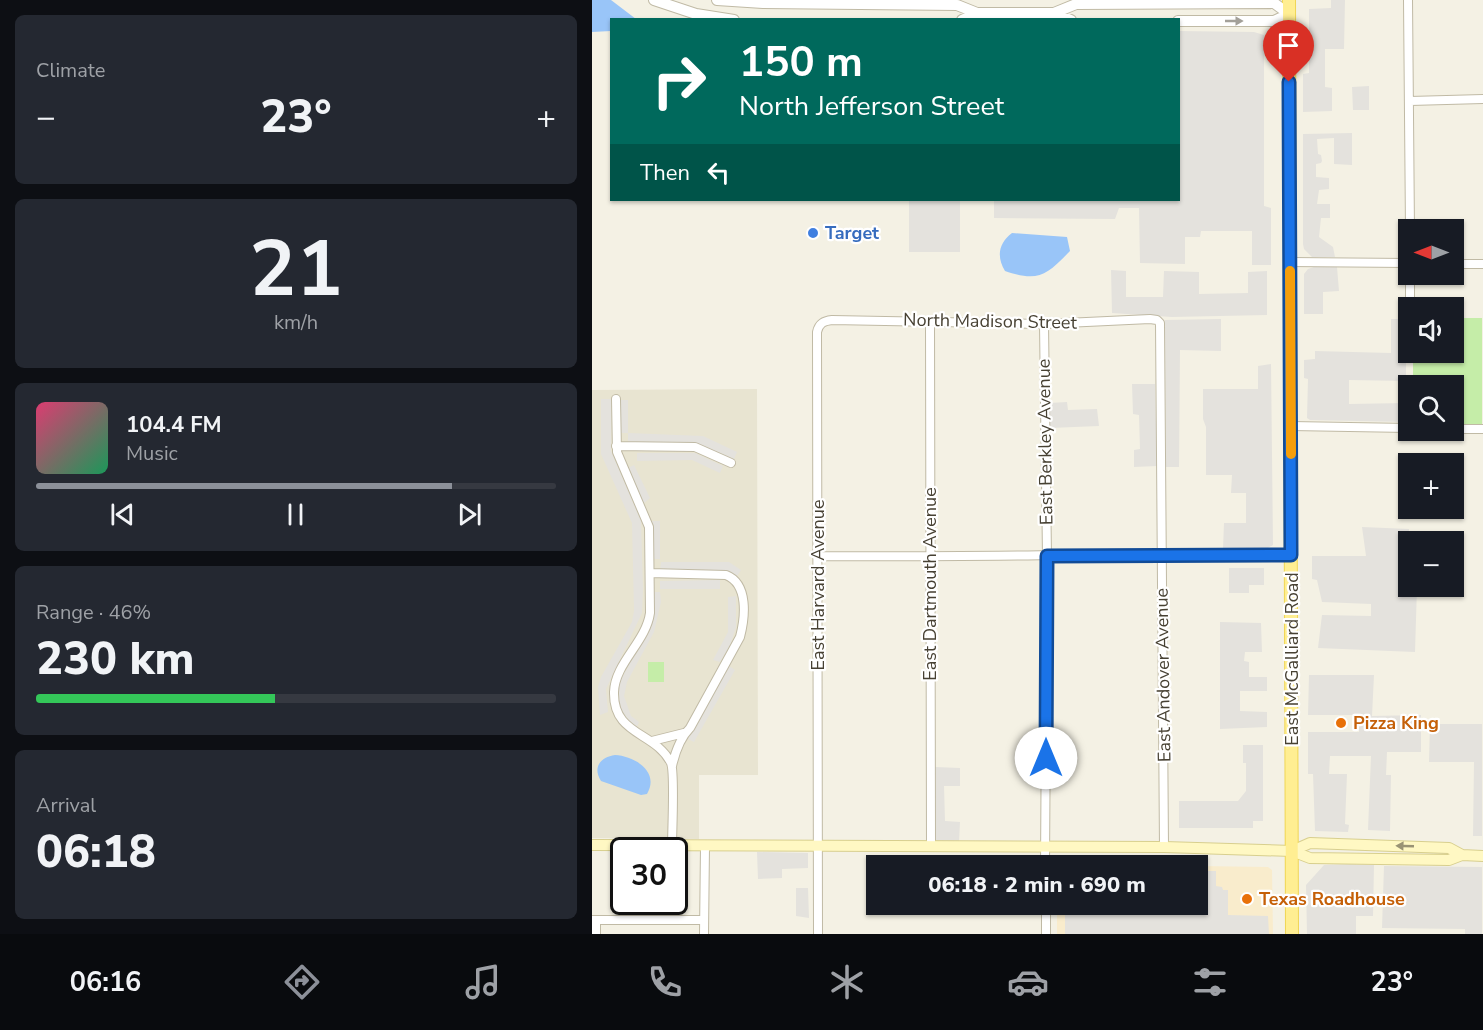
<!DOCTYPE html>
<meta charset="utf-8">
<style>
body{margin:0;font-family:"Nunito Sans",sans-serif;background:#242831;color:#f1f3f6;height:100vh;display:flex;flex-direction:column;font-size:22px;white-space:nowrap}
*{box-sizing:border-box;margin:0}
p{font-size:20px;color:#9ea1a6}
.icon{flex:none;width:33px;height:33px;fill:none;stroke:currentColor;stroke-width:2;stroke-linecap:round;stroke-linejoin:round}
.map{position:relative;flex:1;overflow:hidden}
.details{display:flex;flex-direction:column;gap:15px;padding:15px;background:#0d0f14;width:592px}
.details>*{flex:none}
.banner{position:absolute;left:18px;top:18px;width:570px;height:183px;border-radius:0px;box-shadow:0 2px 4px #0004;background:#00695c;color:#fff;overflow:hidden}
.needle{width:39px;rotate:270deg}
.fabs{position:absolute;left:806px;top:219px;display:grid;gap:12px}
.fabs a{display:grid;place-items:center;width:66px;height:66px;border-radius:0px;background:#171b24;box-shadow:0 2px 4px #0004;font-size:30px}
.speed{position:absolute;left:18px;top:837px;display:flex;gap:12px;font-size:30px;font-weight:700;text-align:center}
.speed>*{display:grid;place-content:center;width:78px;height:78px;border-radius:50%;background:#171b24;box-shadow:0 2px 4px #0004;line-height:1}
.speed .limit{border:3px solid #111;border-radius:9px;background:#fff;color:#111}
.pin{position:absolute;display:grid;place-items:center;width:51px;height:51px;color:#fff;margin:-62px -26px;border-radius:50% 50% 50% 0;rotate:-45deg;box-shadow:0 0 6px #0007}
.pin .icon{rotate:45deg}
.me{position:absolute;width:66px;margin:-33px;rotate:0deg;stroke-linejoin:round;filter:drop-shadow(0 0 4px #0008)}
.turn{display:flex;align-items:center;gap:21px;height:126px;padding:0 30px;font-size:27px}
.turn .icon{width:78px;height:78px;stroke-width:2.5}
.turn b{display:block;font-size:42px;line-height:51px}
.then{display:flex;align-items:center;height:57px;padding:0 30px;background:#0003;gap:12px;font-size:22px}
.big{font-size:45px;font-weight:800;line-height:1.1}
.details .widget{flex:1;display:flex;flex-direction:column;justify-content:center;gap:9px;min-width:0;padding:0 21px;border-radius:9px;background:#242831}
.details .dial{align-items:center;gap:0}
.dial b{font-size:78px;line-height:1}
.song{display:flex;align-items:center;gap:18px}
.cover{width:72px;height:72px;border-radius:9px;background:linear-gradient(135deg,hsl(340 70% 55%),hsl(150 70% 35%))}
.played{height:6px;border-radius:3px;background:linear-gradient(90deg,#8c9099 80%,#363941 80%)}
.keys{display:flex;justify-content:space-around;direction:ltr}
.heat{display:flex;justify-content:space-between;align-items:center;font-size:33px;direction:ltr}
.charge{height:9px;border-radius:4px;background:linear-gradient(90deg,#34c759 46%,#363941 0)}
.trip{position:absolute;left:274px;top:855px;width:342px;height:60px;border-radius:0px;background:#171b24;box-shadow:0 2px 4px #0004;font-weight:800;line-height:60px;text-align:center}
.dock{display:flex;height:96px;justify-content:space-around;align-items:center;background:#090b0e;color:#9ea1a6}
.dock .icon{width:42px;height:42px}
.dock .active{color:#8c9099}
.dock b{font-size:27px;color:#f1f3f6}
main{display:flex;flex:1;min-height:0}
.map>svg:first-child{display:block}
.residential{fill:#e8e4d1}
.commercial{fill:#f9eccc}
.green{fill:#c5eda8}
.parking{fill:#e4e2dd}
.water{fill:#99c5f8}
.lines{fill:none;stroke-linecap:round;stroke-linejoin:round}
.minor-casing{stroke:#c0baa5;stroke-width:10}
.tertiary-casing{stroke:#c0baa5;stroke-width:12}
.secondary-casing{stroke:#d8cf8e;stroke-width:12}
.primary-casing{stroke:#f0d655;stroke-width:14}
.minor{stroke:#fff;stroke-width:8}
.tertiary{stroke:#fff;stroke-width:10}
.secondary{stroke:#fff8c3;stroke-width:10}
.primary{stroke:#ffee92;stroke-width:12}
.oneway{fill:#a3a099}
.oneway2{fill:#9a9374}
.route-casing{stroke:#114b97;stroke-width:15}
.route{stroke:#1a73e8;stroke-width:10}
.slow{stroke:#f59e0b;stroke-width:10}
.shop-dot{fill:#3f7fe0;stroke:#fff;stroke-width:2}
.food-dot{fill:#e8710a;stroke:#fff;stroke-width:2}
.labels{text-anchor:middle;dominant-baseline:central;stroke-width:4.5;stroke-linejoin:round;paint-order:stroke}
.shop-label{font-size:18px;font-weight:bold;fill:#366cbe;stroke:#fff;text-anchor:start}
.street-label{font-size:18px;fill:#474133;stroke:#fff}
.food-label{font-size:18px;font-weight:bold;fill:#c56008;stroke:#fff;text-anchor:start}
</style>
<main>
<section class="details">
<div class="widget"><p>Climate</p>
<div class="heat"><a>−</a><b class="big">23°</b><a>+</a></div>
</div>
<div class="widget dial"><b>21</b><p>km/h</p></div>
<div class="widget">
<div class="song"><i class="cover"></i><div><b>104.4 FM</b><p>Music</p></div></div>
<div class="played"></div>
<div class="keys"><svg class="icon" aria-label="previous" viewBox="0 0 24 24"><path d="M18 5L8 12l10 7zM5 5v14"/></svg><svg class="icon" aria-label="pause" viewBox="0 0 24 24"><path d="M8 5v14M16 5v14"/></svg><svg class="icon" aria-label="next" viewBox="0 0 24 24"><path d="M6 5l10 7-10 7zM19 5v14"/></svg></div>
</div>
<div class="widget"><p>Range · 46%</p><b class="big">230 km</b><div class="charge"></div></div>
<div class="widget"><p>Arrival</p><b class="big">06:18</b></div>
</section>
<div class="map">
<svg width="891" height="934" viewBox="0 0 891 934">
<rect width="100%" height="100%" fill="#f4f1e4"/>
<path class="residential" d="M165 389 166 775H107V839L0 838V390Z"/>
<path class="commercial" d="M606 866 676 867 680 870 681 934H465V905L606 904Z"/>
<path class="green" d="M861 318H890V424H861V386H821V353L861 352Z
M56 662H72V682H56Z"/>
<path class="parking" d="M739 0H753L752 49H733V87L740 88V111L711 112V74L717 73V9L739 8Z
M587 31 662 32 672 35V206L679 208V265H660V231H609L608 237H593V264L548 263 547 208H527L523 219 402 218V200H586Z
M777 86V110H761L760 87Z
M760 133V165L742 164V138L725 139 726 154 729 155 730 161 729 163 724 164V177L737 178V189L727 190 725 204H738V218H729L727 237 741 247 743 257H720L712 249 711 244V134Z
M317 200H368V252H317Z
M722 267H745L747 291 731 292V314H712V274L716 269Z
M519 270 534 271V297H571L572 271 607 272V294L656 293V272L675 271V315L580 317 520 313Z
M629 319V351L588 350 587 467H574L573 320Z
M799 319H814V381L757 380V404L814 403 813 422 718 420 715 418 716 379 712 378V360L723 359V351L799 353Z
M679 364 681 545 672 550 631 549 632 523H654V493H639L640 475H614V427L611 419V389H666V366Z
M540 384H563L565 466 542 467V450L548 449 547 415 541 414Z
M9 399H20L19 451 49 521 51 590 50 613 14 689 16 712 8 715 6 687 9 677 40 622 42 611 40 523 9 454Z
M27 400H36V433L111 436 145 452 142 459 106 444 36 442V433H28Z
M475 402 476 410 505 409 507 426 458 428 457 403Z
M45 453H103L131 466 128 473 100 460 45 461Z
M42 465 58 498 51 504 34 469Z
M59 521H68V559H60Z
M770 527 817 529 816 563 810 565 808 583H816V586L825 587 823 652 726 648 730 615 779 616V604L730 602 725 580 720 579V556H774Z
M69 562H137L149 570 145 576 126 570H68Z
M637 568H672V585H657V593H637Z
M128 580V589H68V581Z
M61 592H68L69 602 62 632 35 682 32 696 39 716 47 722 44 729 32 718 26 706V691L28 681 50 641Z
M144 596V627L138 645 128 662 121 660 136 632V597Z
M628 622 669 623 670 652H653L652 661 657 662V677H675V691H648V711L675 712V727L628 729Z
M137 666 143 670 102 742 96 739Z
M717 675H782L780 716 829 715V752H795L794 775H799L798 831 776 830 779 756H738L737 774H755L753 824 757 825 756 832 723 831 721 774H716V732H767V715H716Z
M838 724H890V836H881L882 762H837Z
M651 745H671V821H661V828H587V801H646L654 791V763H651Z
M343 767 368 768V786H352L353 821 368 822 367 842 343 843Z
M165 852 216 853V868L190 869V878L166 879Z
M758 864 782 865 781 916H764V934H715L714 885 732 865Z
M792 866 890 867V934H873V929L790 928Z
M606 871H624V886L630 887 631 890H636V915L676 916 677 934H473V905L606 904Z
M204 888H216L217 918 204 916Z"/>
<path class="water" d="M0 0H19L44 19 20 20 19 31 0 32Z
M420 233 475 237 478 251C454 276 446 282 413 271 404 256 407 243 420 233Z
M23 755C43 756 68 772 55 794L49 795 9 781C0 767 9 757 23 755Z"/>
<g class="lines">
<g class="minor-casing">
<path id="minor" d="M816 0 818 230
M818 101 891 99
M698 262 816 263
M861 264H891
M818 308V274
M338 321 339 847
M452 324 455 557 453 866
M24 399 25 452 57 527 58 613C54 642 23 663 22 692 21 736 63 731 79 763 83 773 80 831 80 846
M699 426 816 428
M861 429H891
M24 446 103 447 139 463
M225 556C383 558 541 552 699 555
M58 573 134 575C157 584 153 618 148 637L98 728C88 738 83 753 80 766
M60 741 92 733
M454 904V934
M0 920H112
M4 920V934
M112 934 113 846
M226 934 225 332C227 323 232 321 240 320L452 324 558 319 565 320 568 323 572 847"/>
</g>
<g class="tertiary-casing">
<path id="tertiary" d="M62 0 104 14 142 20
M125 0 171 3 365 5 385 13H462L479 20
M462 13 484 4 682 3 697 14
M370 20 385 13
M586 21H682L697 14"/>
</g>
<g class="secondary-casing">
<path id="secondary" d="M0 845 572 847 700 851 718 858 857 860 870 855 891 856
M700 851 718 843 857 848 870 855"/>
</g>
<g class="primary-casing">
<path id="primary" d="M697 0 700 934"/>
</g>
<use href="#minor" class="minor"/>
<use href="#tertiary" class="tertiary"/>
<use href="#secondary" class="secondary"/>
<use href="#primary" class="primary"/>
</g>
<defs><path id="oneway-solid" d="M-6-.8H1V-3.2L6.5 0L1 3.2V.8H-6Z" transform="scale(1.5)"/></defs>
<use class="oneway" href="#oneway-solid" transform="translate(642 21)"/>
<use class="oneway2" href="#oneway-solid" transform="translate(813 846) rotate(-178)"/>
<g class="lines">
<g class="route-casing">
<path id="route" d="M454 758 455 556 699 555 697 82"/>
</g>
<use href="#route" class="route"/>
<path class="slow" d="M698 271 699 454"/>
</g>
<circle class="shop-dot" cx="221" cy="233" r="6"/>
<g class="food-dot">
<circle cx="749" cy="723" r="6"/>
<circle cx="655" cy="899" r="6"/>
</g>
<g class="labels">
<g class="shop-label">
<text x="233" y="233">Target</text>
</g>
<g class="street-label">
<text transform="translate(398 321) rotate(1)">North Madison Street</text>
<text transform="translate(453 442) rotate(-91)">East Berkley Avenue</text>
<text transform="translate(338 584) rotate(-90)">East Dartmouth Avenue</text>
<text transform="translate(226 585) rotate(-90)">East Harvard Avenue</text>
<text transform="translate(700 659) rotate(-90)">East McGalliard Road</text>
<text transform="translate(571 675) rotate(-91)">East Andover Avenue</text>
</g>
<g class="food-label">
<text x="761" y="723">Pizza King</text>
<text x="667" y="899">Texas Roadhouse</text>
</g>
</g>
</svg>
<div class="fabs">
<a><svg class="needle" viewBox="-14 -14 28 28"><path d="M0-13l5 13h-10z" fill="#e53935"/><path d="M0 13l5-13h-10z" fill="#9ea1a6"/></svg></a>
<a><svg class="icon" aria-label="sound" viewBox="0 0 24 24"><path d="M4 9h4l5-4v14l-5-4H4zM17 9q2 3 0 6"/></svg></a>
<a><svg class="icon" aria-label="search" viewBox="0 0 24 24"><circle cx="10" cy="10" r="6"/><path d="M15 15l6 6"/></svg></a>
<a>+</a>
<a>−</a>
</div>
<div class="speed"><div class="limit">30</div></div>
<div class="pin" style="left:697px;top:82px;background:#d93025"><svg class="icon" aria-label="arrive" viewBox="0 0 24 24"><path d="M6 21V4h12l-3 4 3 4H6"/></svg></div>
<svg class="me" style="left:454px;top:758px" viewBox="-20 -20 40 40"><circle r="19" fill="#fff"/><path d="M0-13L10 11 0 6-10 11z" fill="#1a73e8"/></svg>
<div class="trip">06:18 · 2 min · 690 m</div>
<div class="banner">
<div class="turn"><svg class="icon" aria-label="right" viewBox="0 0 24 24"><path d="M7 20v-9h11M14 6l5 5-5 5"/></svg><div><b>150 m</b>North Jefferson Street</div></div>
<div class="then">Then<svg class="icon" aria-label="left" viewBox="0 0 24 24"><path d="M17 20v-9H6M10 6l-5 5 5 5"/></svg></div>
</div>
</div>
</main>
<nav class="dock">
<b>06:16</b>
<svg class="icon active" aria-label="directions" viewBox="0 0 24 24"><path d="M12 3l9 9-9 9-9-9zM9 14v-3h6M13 9l2 2-2 2"/></svg>
<svg class="icon" aria-label="music" viewBox="0 0 24 24"><path d="M9 18V5l10-2v13"/><circle cx="6" cy="18" r="3"/><circle cx="16" cy="16" r="3"/></svg>
<svg class="icon" aria-label="phone" viewBox="0 0 24 24"><path d="M5 4h4l2 5-3 2q2 4 5 5l2-3 5 2v4C11 20 4 13 5 4z"/></svg>
<svg class="icon" aria-label="climate" viewBox="0 0 24 24"><path d="M12 3v18M4 7l16 10M4 17L20 7"/></svg>
<svg class="icon" aria-label="car" viewBox="0 0 24 24"><path d="M5 17H2v-5l4-1 3-4h7l3 4 3 1v5h-3M9 17h6M6 11h13"/><circle cx="7" cy="17" r="2"/><circle cx="17" cy="17" r="2"/></svg>
<svg class="icon" aria-label="filters" viewBox="0 0 24 24"><path d="M4 7h16M4 17h16"/><circle cx="9" cy="7" r="2"/><circle cx="15" cy="17" r="2"/></svg>
<b>23°</b>
</nav>
